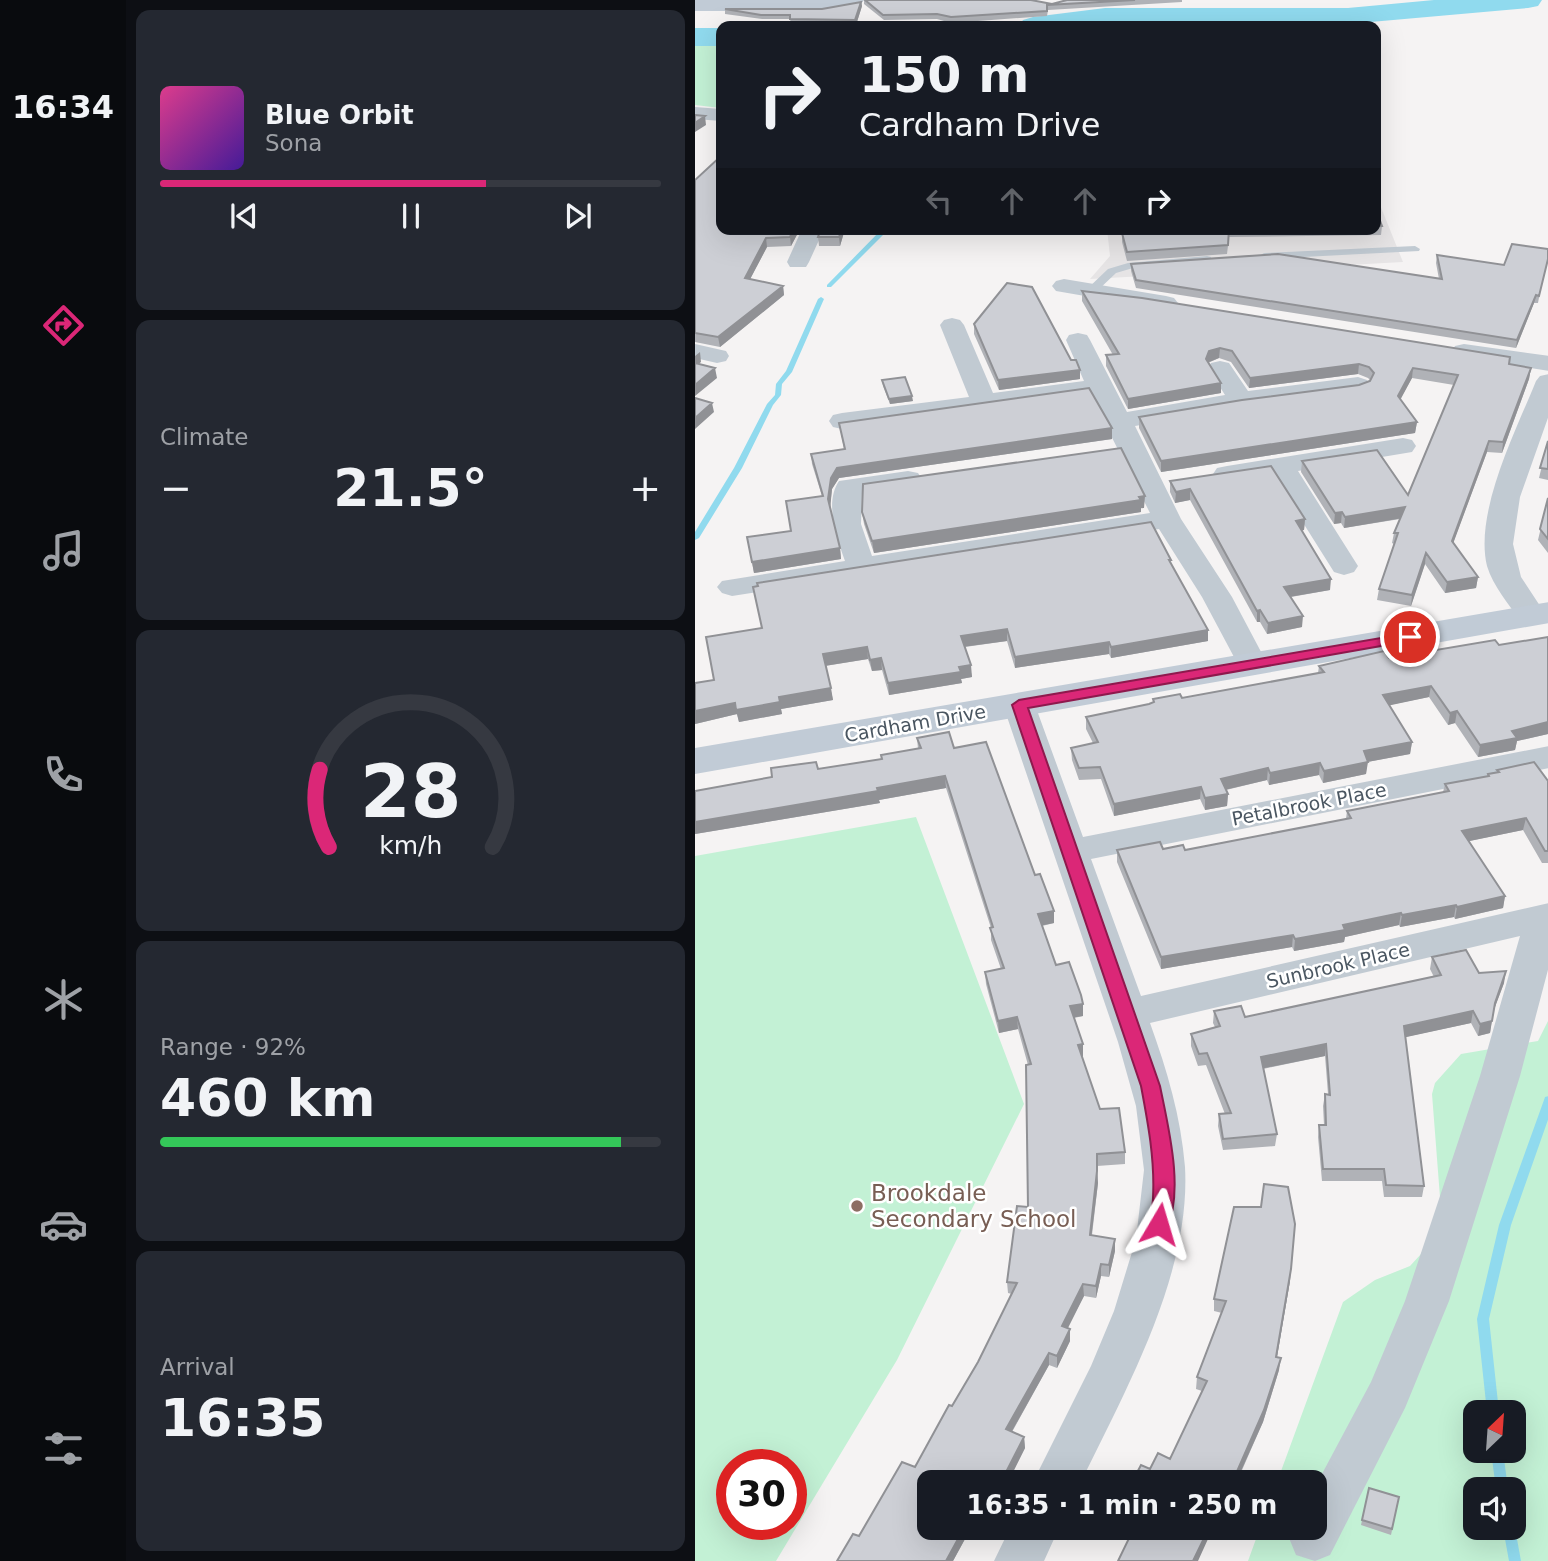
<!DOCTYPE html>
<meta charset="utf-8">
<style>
body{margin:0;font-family:"DejaVu Sans",sans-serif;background:#242831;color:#f1f3f6;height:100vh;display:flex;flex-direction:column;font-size:26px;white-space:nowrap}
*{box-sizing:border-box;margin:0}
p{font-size:23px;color:#9ea1a6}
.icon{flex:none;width:38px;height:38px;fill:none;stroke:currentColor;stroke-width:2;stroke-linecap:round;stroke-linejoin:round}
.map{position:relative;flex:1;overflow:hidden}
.side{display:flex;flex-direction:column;gap:10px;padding:10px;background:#0d0f14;width:569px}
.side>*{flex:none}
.top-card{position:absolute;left:21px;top:21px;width:665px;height:214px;border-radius:14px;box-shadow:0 7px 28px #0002;background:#171b24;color:#f1f3f6;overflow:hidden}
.needle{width:46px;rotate:25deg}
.tools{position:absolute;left:768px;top:1400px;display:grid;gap:14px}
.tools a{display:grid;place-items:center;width:63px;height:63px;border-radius:14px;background:#171b24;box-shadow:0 7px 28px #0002;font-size:35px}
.speed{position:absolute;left:21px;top:1449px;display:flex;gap:14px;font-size:35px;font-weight:700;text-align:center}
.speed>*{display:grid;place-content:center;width:91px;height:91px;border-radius:50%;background:#171b24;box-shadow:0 7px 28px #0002;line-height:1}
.speed .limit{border:10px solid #d22;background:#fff;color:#111}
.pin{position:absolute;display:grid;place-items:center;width:60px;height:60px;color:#fff;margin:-30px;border:4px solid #fff;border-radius:50%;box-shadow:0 2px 7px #0007}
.me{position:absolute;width:77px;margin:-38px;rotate:7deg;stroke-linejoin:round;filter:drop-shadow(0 0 5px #0008)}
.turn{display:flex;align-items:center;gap:24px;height:147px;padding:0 28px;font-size:32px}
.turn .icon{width:91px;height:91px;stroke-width:2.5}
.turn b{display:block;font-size:49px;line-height:60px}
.lanes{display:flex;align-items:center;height:66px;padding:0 28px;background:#0003;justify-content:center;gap:35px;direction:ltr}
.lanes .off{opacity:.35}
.big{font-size:52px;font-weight:700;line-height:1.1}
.side .widget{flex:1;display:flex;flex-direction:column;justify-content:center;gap:10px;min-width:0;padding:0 24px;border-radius:14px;background:#242831}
.side .dial{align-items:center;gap:0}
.dial svg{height:182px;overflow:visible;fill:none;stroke:#363941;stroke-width:7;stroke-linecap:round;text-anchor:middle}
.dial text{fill:#f1f3f6;stroke:none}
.song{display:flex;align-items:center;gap:21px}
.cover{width:84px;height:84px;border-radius:10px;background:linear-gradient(135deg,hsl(330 70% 55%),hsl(260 70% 35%))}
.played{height:7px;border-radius:4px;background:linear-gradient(90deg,#db2777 65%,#363941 65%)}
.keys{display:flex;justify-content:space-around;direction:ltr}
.heat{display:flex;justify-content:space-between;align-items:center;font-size:38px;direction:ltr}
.charge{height:10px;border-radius:5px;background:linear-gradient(90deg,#34c759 92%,#363941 0)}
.trip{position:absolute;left:222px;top:1470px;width:410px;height:70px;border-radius:14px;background:#171b24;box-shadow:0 7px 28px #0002;font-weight:700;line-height:70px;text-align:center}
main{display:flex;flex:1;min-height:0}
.dock{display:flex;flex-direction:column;width:126px;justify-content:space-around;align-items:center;background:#090b0e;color:#9ea1a6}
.dock .icon{width:49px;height:49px}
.dock .active{color:#db2777}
.dock b{font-size:32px;color:#f1f3f6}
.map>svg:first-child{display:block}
.education{fill:#e6e4e5}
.green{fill:#c3f1d5;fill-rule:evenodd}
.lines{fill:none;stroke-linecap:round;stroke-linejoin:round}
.stream{fill:#90daee;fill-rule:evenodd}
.river{fill:#90daee;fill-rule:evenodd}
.lane{fill:#c1cad2;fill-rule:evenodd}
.street{fill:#c1cad2;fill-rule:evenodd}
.secondary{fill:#c1cbd6;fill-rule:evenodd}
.wall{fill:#b0b2b7}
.shaded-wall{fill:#909195}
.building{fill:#cdcfd5;stroke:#909195;stroke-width:2}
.route{fill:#db2777;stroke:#8e194d;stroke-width:2}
.education-dot{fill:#8d6e63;stroke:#fff;stroke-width:2.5}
.labels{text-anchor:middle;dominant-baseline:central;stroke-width:5;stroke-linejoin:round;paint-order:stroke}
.street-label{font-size:19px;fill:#4a5661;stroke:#fff}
.near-education-label{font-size:23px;fill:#785e54;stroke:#fff;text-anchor:start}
</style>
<main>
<nav class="dock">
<b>16:34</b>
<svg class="icon active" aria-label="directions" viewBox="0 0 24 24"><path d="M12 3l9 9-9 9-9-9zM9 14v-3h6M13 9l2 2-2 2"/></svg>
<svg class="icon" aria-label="music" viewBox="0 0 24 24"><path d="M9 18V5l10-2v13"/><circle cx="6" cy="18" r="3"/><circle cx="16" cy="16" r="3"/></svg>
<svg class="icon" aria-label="phone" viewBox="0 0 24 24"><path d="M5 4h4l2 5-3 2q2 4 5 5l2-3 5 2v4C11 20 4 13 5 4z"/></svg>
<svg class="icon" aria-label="climate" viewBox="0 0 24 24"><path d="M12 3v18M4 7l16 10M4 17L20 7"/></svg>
<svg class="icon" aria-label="car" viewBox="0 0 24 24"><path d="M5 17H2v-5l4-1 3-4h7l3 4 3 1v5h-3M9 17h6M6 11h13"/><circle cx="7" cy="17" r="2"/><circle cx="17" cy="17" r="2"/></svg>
<svg class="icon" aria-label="filters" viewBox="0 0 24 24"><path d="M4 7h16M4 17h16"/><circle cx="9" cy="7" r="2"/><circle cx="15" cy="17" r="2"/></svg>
</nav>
<section class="side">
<div class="widget">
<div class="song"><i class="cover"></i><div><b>Blue Orbit</b><p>Sona</p></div></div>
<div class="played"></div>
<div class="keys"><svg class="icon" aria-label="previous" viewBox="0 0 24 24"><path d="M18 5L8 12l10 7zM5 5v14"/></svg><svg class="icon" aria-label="pause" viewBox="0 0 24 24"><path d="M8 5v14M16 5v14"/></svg><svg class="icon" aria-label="next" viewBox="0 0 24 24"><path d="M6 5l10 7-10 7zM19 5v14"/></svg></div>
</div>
<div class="widget"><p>Climate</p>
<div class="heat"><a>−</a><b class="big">21.5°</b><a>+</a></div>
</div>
<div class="widget dial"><svg viewBox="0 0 100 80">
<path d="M14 69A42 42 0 1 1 86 69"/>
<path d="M14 69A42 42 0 0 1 10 35" stroke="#db2777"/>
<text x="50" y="56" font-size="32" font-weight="700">28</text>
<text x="50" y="72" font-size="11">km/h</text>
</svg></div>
<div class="widget"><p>Range · 92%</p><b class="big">460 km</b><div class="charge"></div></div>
<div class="widget"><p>Arrival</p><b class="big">16:35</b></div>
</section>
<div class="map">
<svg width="854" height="1561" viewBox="0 0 854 1561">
<rect width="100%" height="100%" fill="#f5f3f3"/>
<path class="education" d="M681 195 708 262 395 279 415 256 412 229H681Z"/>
<path class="green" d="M0 45 26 46V108L0 105Z
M221 817 329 1104 202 1360 81 1561H0V856ZM37 1465H96V1524H37Z
M853 1021V1561H553L565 1528H620V1482H582L648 1302 680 1280 715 1266 726 1254 746 1210 737 1094 740 1083 766 1054 843 1041ZM780 1412H819V1451H780ZM780 1489H819V1528H780Z"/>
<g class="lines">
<path class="stream" d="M187 229H194L136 287H132V285Z
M126 297 129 299 97 372 87 384 86 395 78 405 47 468 4 538 0 540V532L39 468 72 404 80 395 81 384 91 371 123 299Z
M854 1096V1117L816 1225 794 1319 804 1412H792L782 1319 804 1225 849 1100 850 1097Z
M796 1451H808L813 1489H801Z
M819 1525 820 1528 826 1561H814L808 1528H819Z"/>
<path class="river" d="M739 0H847L843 6 833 8 653 24 324 26 328 20 338 17 410 8H653Z
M0 28H26V46H0Z"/>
<path class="lane" d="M720 246 725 249 724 251 569 259 564 256 569 253Z
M512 256 516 257V261L438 268 421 273 401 292 391 290 413 269 433 263Z"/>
<path class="street" d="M0 107 26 109V121L0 119Z
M107 229H129L114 262 111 267H95L92 262Z
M369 279 471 296 479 298 483 303 479 308 471 310 361 291 357 286 361 281Z
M257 318 265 320 269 325 298 393 389 381 371 340 374 335 383 333 392 335 395 340 432 412 530 395 513 368 516 363 525 361 534 363 553 391 663 377 672 380 676 385 672 390 663 393 546 408 440 426 486 519 537 597 573 665 569 672 558 675 547 672 507 597 464 529 37 596 27 593 22 587 27 581 150 561C142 538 129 503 144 481L213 471 223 473 227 479 223 485 167 493 166 524 177 556 455 513 396 396 147 429 138 427 134 421 138 415 147 413 274 397 245 325 249 320Z
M0 344 31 351 34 356 31 361 22 363 0 358Z
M769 344 854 356V371L760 356 757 351 760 346Z
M854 374V415L825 497 818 544 826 577 851 615 847 621 836 624 825 621C814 604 798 586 792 566 779 512 821 431 841 381L845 376Z
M708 438 717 440 721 446 717 452 603 471 663 566 659 572 649 575 639 572 578 475 532 482 522 480 518 474 522 468 532 466Z
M324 695 335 698 340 705 388 837 854 746V768L396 859 446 996 854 903V966L825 1076 754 1301 710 1408 635 1555 620 1561 601 1555 594 1538 598 1528H620V1487L676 1382 710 1301 785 1076 825 936 455 1023C472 1070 486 1117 490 1167 496 1274 431 1389 386 1482H338L396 1366 419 1311 441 1239 449 1170 441 1106 423 1042 308 705 313 698Z
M315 1528H364L349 1561H299Z"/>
<path class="secondary" d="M0 0H169L166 4 127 11H0Z
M854 602V623L0 774V748Z"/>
</g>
<path class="wall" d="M169 0H336L357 4 372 0H487V2L353 10 352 16 256 23 242 19 189 20 169 4Z
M166 2 167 6 161 25 96 24 95 19H67L30 14V9H127Z
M0 180 105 229 96 246 72 247 55 279 88 286 89 295 25 347 0 342Z
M681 210 687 226 686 235 534 237 532 254 432 261 427 242V233H433L431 229H681Z
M126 229H150L145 246H124L123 237Z
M853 249 843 303H839L821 348 441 288 436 271V264L744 279 741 263 742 255 809 265Z
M387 291 836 368 834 379 807 453 792 452 758 543 783 577 781 588 750 593 730 564 716 606 682 600 684 589 699 544 697 543 699 533 705 519 649 528 646 523 639 524 606 472 607 461 713 495 759 385 717 378 705 399 722 422 720 433 466 472 444 428V417L664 385 675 380 673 378 663 374 554 388 536 362 524 358 513 363 526 393 433 409 411 366V355H418L387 301Z
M279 324 376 360 385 370V379L304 390 279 334Z
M187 380 218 401 195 404 188 386Z
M144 423 417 439 144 478 137 489 135 506 145 548 146 559 59 573 52 537 96 531 127 496 117 464 116 454 149 449Z
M853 441V480L844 478Z
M475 481 610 519 609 530H607L635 590 596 597 607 627 572 634 565 622H562L495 500 480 503 475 492Z
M853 498V553L843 540Z
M446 508V512L179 553 169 524 167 512 449 508Z
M476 565 513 641 416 658 414 654 320 668 312 641 270 647 277 677 266 679 267 683 194 695 187 670 177 671 173 659 130 666 138 700 86 709 87 714 44 722 42 714 0 724V683L19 680 67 628 58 587Z
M853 637V734L822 741 820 750 783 757 760 723 753 725 734 697 694 705 717 742 715 754 672 762 671 774 628 783 624 775 574 785 572 780 531 790 533 794 532 806 510 810 505 799 419 816 406 779 384 780 377 760 376 748 398 743 391 729V717L458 703V699L487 698 623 673 624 666 804 645Z
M222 738 259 748 340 875 359 911V923L347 926 361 965 388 1016 379 1018 387 1056 405 1109 430 1152V1164L402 1166 403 1183 397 1235 420 1239V1251L414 1277 406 1276 401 1298 389 1296 372 1328 375 1329V1341L362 1368 354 1365 317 1432 329 1437 330 1448 313 1482H234V1528H276L258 1561 164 1536 220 1467 283 1362 317 1294 313 1293 312 1282 333 1207V1065L323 1029 304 1033 291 984 290 972 306 969 296 940V928L251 788 184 800 185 803 0 834V791L187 759 223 749Z
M802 770 853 781V863H847L828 830 774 841 810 896 808 908 760 919 759 917 705 927 704 925 650 937 649 942 599 951 597 947 466 969 422 862V850L468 849 490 850 651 819 652 811 748 792 750 784 792 777 793 774 802 772Z
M737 957 809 983 798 1012 795 1033 783 1036 776 1023 710 1037 729 1186 727 1197H689L687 1181H627L623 1137 624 1125H629L628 1106 630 1094H633L630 1056 568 1069 582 1134 580 1146 528 1150 523 1126 524 1114H530L511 1065 503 1066 496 1046V1034L520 1027 518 1023 519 1011 550 1017 739 977 735 969Z
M595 1281 582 1357 584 1370 568 1422 544 1477 547 1479V1482H437L455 1469 475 1459 507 1391 501 1389 502 1377 527 1313 519 1311V1299Z
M674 1488 704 1497 696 1535 666 1525Z"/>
<path class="shaded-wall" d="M166 2 167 6 161 25 160 20Z
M10 116 11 125 0 132V123Z
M99 229H105L96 246 95 237Z
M147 229H150L145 246 144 237Z
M71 238 72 247 51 287 50 278Z
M88 286 89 295 25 347 23 337Z
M841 295 839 303 821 348 822 340Z
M525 348 524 358 514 362 511 369V359L514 351Z
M5 352 6 362 0 367V356Z
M664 364 663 374 554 388 555 378Z
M20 368 22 378 0 396V385Z
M718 368 717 378 702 406 703 396Z
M836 368 834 379 807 453 808 442Z
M385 370V379L304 390 303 380Z
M526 383V393L433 409V399Z
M217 396 218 401 195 404 194 399Z
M17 403 19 412 0 429V418Z
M722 422 720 433 466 472V461Z
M417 428V439L144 478 137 489 135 510 133 499 136 478 142 468Z
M794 441 792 452 755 552 757 541Z
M495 489V500L480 503 481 492Z
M450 496 449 508H446V512L179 553 177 541Z
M710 507 708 518 649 528 650 517Z
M647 512 646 523 639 524 640 513Z
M610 519 609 530 600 532 601 521Z
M145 548 146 559 59 573 57 562Z
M731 553 730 564 716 606 717 595Z
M783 577 781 588 750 593 752 582Z
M636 579 635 590 588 598 589 587Z
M565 610V622H562V611Z
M608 616 607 627 572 634 573 623Z
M312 629V641L267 647 266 636Z
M513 630V641L416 658V647Z
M414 642V654L320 668V657Z
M172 647 173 659 129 666 128 654Z
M186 658 187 670 177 671 175 660Z
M276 665 277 677 266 679 267 683 194 695 193 683Z
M736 686 734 697 687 707 688 695Z
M136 688 138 700 86 709 87 714 44 722 41 710 84 697Z
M40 703 42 714 0 724V711Z
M762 711 760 723 753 725 755 713Z
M853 722V734L822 741 820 750 783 757 785 745 817 731Z
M717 742 715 754 667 763 669 751Z
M673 762 671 774 628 783 629 771Z
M625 763 624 775 574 785 575 773Z
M573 768 572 780 525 791 526 779Z
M250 776 251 788 184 800 185 803 0 834V822Z
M506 787 505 799 419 816V804Z
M533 794 532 806 510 810V798Z
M831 818 828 830 765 843 767 831Z
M810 896 808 908 760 919 762 907Z
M761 905 759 917 705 927 707 915Z
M359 911V923L344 926 343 914Z
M706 913 704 925 650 937 649 942 599 951 600 939 648 925Z
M598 935 597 947 466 969V957Z
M811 971 809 983 797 1015 800 1003Z
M388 1004V1016L375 1018V1006Z
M778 1011 776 1023 707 1038 709 1026Z
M322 1017 323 1029 304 1033 303 1021Z
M797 1021 795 1033 783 1036 785 1024Z
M388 1044V1056L384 1057 383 1045Z
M631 1044 630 1056 565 1069 566 1057Z
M402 1171 403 1183 395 1247V1235Z
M420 1239V1251L414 1277V1265Z
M406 1264V1276L401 1298V1286Z
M596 1269 595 1281 580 1368 581 1357Z
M388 1284 389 1296 368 1338 367 1326Z
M375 1329V1341L362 1368V1356Z
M354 1353V1365L312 1440 311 1429Z
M586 1358 584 1370 568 1422 541 1482 540 1476Z
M329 1437 330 1448 313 1482H306Z
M269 1528H276L258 1561H251Z
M514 1528H518L503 1561H498Z"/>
<path class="building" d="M170 0H336L357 4 372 0H440L352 5V11L256 17 242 14 188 15Z
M166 2 160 20 95 19V15H66L30 9H127Z
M0 115 10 116 0 123Z
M26 156V229H99L95 237 71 238 50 278 88 286 23 337 0 333V180Z
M681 210 687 226H681Z
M126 229H147L144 237H123Z
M436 229H534L533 245 432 252 427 233H438Z
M817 244 853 249V259L844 296 841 295 822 340 441 280 436 264 583 254 747 279 742 255 809 265Z
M312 283 337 287 376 360H381L385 370 303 380 279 324Z
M387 291 447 298 815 357 814 364 836 368 808 442 794 441 757 541 783 577 752 582 731 553 717 595 684 589 703 533H699L710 507 650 517 647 512 640 513 607 461 682 450 713 495 763 375 718 368 703 396 722 422 466 461 444 417 547 400 664 385 675 381 679 373 674 367 664 364 555 378 537 351 525 348 514 351 511 359 526 383 433 399 411 355 424 354Z
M0 363 20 368 0 385Z
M210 377 217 396 194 399 187 380Z
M394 388 417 428 142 468 136 478 133 499 145 548 57 562 52 537 96 531 91 501 128 496 116 454 150 449 144 423Z
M0 398 17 403 0 418Z
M853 441V469L845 468Z
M426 448 450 496 444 497 446 500 177 541 167 512 168 484Z
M576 466 610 519 601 521 636 579 589 587 608 616 573 623 565 610 562 611 495 489 481 492 475 481Z
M853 498V539L845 529Z
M456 522 476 560H474L513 630 416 647 414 642 320 657 312 629 266 636 276 665 264 667 266 672 193 683 186 658 175 660 172 647 128 654 136 688 84 697 85 702 41 710 40 703 0 711V683L19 680 11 637 67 628 58 587 63 586 62 583Z
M853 637V722L817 731 822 738 785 745 762 711 755 713 736 686 688 695 717 742 669 751 673 762 629 771 625 763 575 773 573 768 526 779 533 794 510 798 506 787 419 804 405 767 384 768 376 748 403 742 391 717 454 704 459 702 458 699 485 694 487 698 629 672 624 666 689 651 694 658 800 640 804 645Z
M254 732 259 748 291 742 340 875 345 874 359 911 343 914 361 965 374 962 386 995 388 1004 375 1006 388 1044 383 1045 405 1109 424 1108 430 1152 402 1154V1171L395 1235 420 1239 414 1265 406 1264 401 1286 388 1284 367 1326 375 1329 362 1356 354 1353 311 1429 329 1437 306 1482H234V1528H269L251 1561H142L158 1534 164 1536 207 1462 220 1467 254 1405 257 1406 283 1362 322 1283 312 1282 322 1206 333 1207 331 1065 336 1064 322 1017 303 1021 290 972 309 968 295 928 298 927 250 776 182 788 183 791 0 822V791L77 777 76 768 121 762 123 769 187 759 186 755 226 748 222 738Z
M839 762 853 781V851H850L831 818 767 831 810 896 762 907 761 905 707 915 706 913 648 925 650 930 600 939 598 935 466 957 422 850 465 842 468 849 488 845 490 850 656 818 652 811 754 791 750 784 794 776 793 774 804 772 802 770Z
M771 950 784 973 811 971 800 1003 797 1021 785 1024 778 1011 709 1026 729 1186 691 1185 689 1169H628L624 1125H631L630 1094 635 1095 631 1044 566 1057 582 1134 528 1139 524 1114 536 1113 512 1053 504 1054 496 1034 525 1026 519 1011 546 1006 550 1017 746 975 737 957Z
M569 1184 593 1187 600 1224 596 1269 581 1357 586 1358 569 1410 540 1476 547 1479 546 1482H437L446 1465 455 1469 463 1453 475 1459 512 1381 502 1377 531 1301 519 1299 539 1207H566Z
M674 1488 704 1497 697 1529 667 1520Z
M439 1528H514L498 1561H423Z"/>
<path class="route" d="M715 633 722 637 720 640 333 708 465 1086C473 1126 490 1192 471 1230L464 1233 457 1230C452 1220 458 1209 458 1198 460 1160 453 1123 446 1086L317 705 324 700Z"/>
<circle class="education-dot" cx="162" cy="1206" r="7"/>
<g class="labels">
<g class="street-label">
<text transform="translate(220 723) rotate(-10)">Cardham Drive</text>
<text transform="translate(614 804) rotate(-11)">Petalbrook Place</text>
<text transform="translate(643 965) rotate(-13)">Sunbrook Place</text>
</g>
<g class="near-education-label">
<text x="176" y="1193">Brookdale<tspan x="176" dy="26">Secondary School</tspan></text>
</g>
</g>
</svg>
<div class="tools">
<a><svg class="needle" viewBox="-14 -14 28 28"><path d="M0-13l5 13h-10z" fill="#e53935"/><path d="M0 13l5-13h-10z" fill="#9ea1a6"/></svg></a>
<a><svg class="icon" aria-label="sound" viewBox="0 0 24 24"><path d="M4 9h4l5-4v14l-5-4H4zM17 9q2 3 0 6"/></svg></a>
</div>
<div class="speed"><div class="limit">30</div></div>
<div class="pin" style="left:715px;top:637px;background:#d93025"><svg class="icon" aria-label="arrive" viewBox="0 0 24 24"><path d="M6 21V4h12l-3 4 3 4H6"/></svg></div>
<svg class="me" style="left:464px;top:1224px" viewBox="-20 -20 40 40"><path d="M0-17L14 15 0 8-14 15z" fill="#db2777" stroke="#fff" stroke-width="4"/></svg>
<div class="trip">16:35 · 1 min · 250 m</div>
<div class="top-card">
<div class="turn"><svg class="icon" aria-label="right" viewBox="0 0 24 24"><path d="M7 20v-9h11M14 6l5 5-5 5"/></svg><div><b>150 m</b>Cardham Drive</div></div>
<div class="lanes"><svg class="icon off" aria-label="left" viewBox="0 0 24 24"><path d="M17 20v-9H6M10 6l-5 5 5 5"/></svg><svg class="icon off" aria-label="ahead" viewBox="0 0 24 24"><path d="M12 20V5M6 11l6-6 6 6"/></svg><svg class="icon off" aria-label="ahead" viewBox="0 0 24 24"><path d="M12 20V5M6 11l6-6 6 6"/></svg><svg class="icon" aria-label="right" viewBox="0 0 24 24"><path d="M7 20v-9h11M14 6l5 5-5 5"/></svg></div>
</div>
</div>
</main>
